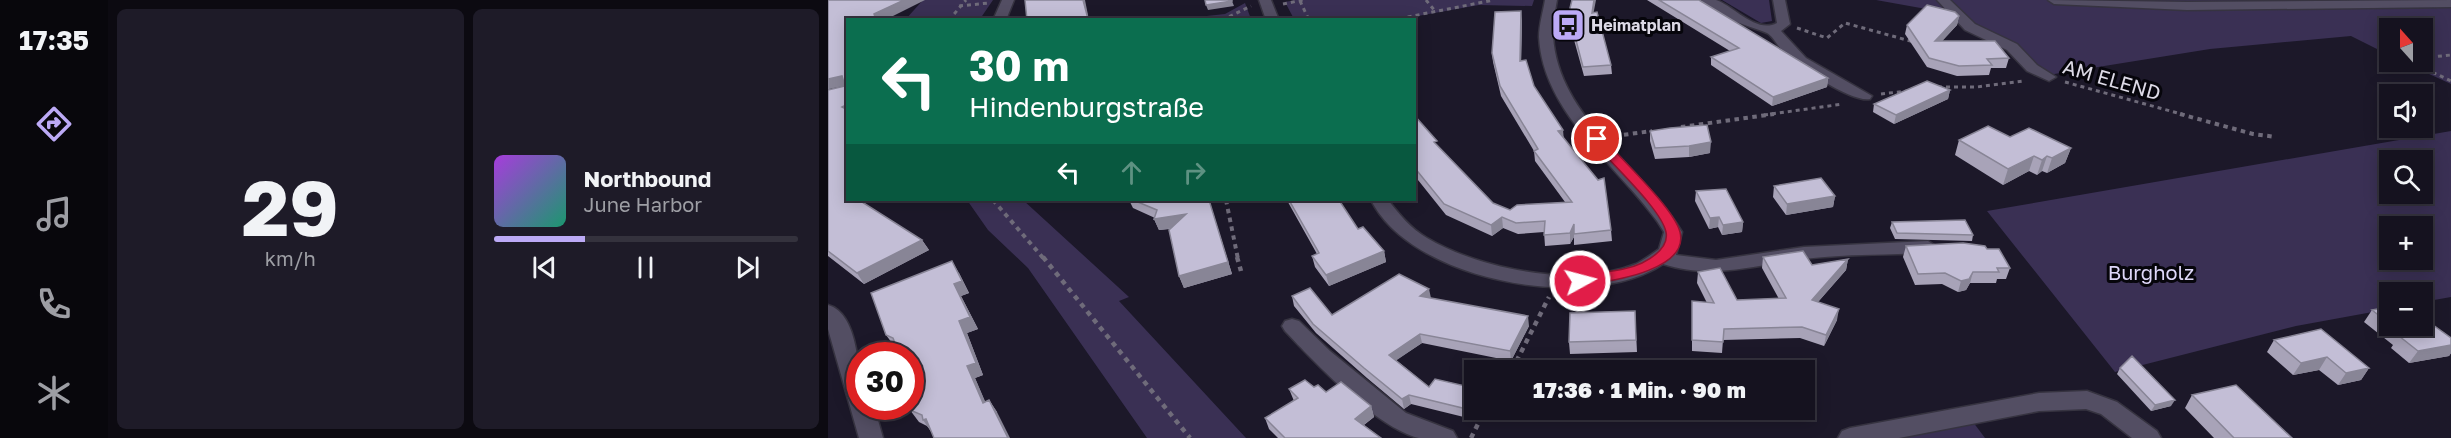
<!DOCTYPE html>
<html lang="de">
<meta charset="utf-8">
<style>
body{margin:0;font-family:"Golos Text",sans-serif;background:#1e1b28;color:#f1f3f6;height:100vh;display:flex;flex-direction:column;font-size:22px;white-space:nowrap}
*{box-sizing:border-box;margin:0}
p{font-size:20px;color:#9d9ea4}
.icon{flex:none;width:33px;height:33px;fill:none;stroke:currentColor;stroke-width:2;stroke-linecap:round;stroke-linejoin:round}
.map{position:relative;flex:1;overflow:hidden}
.drawer{display:flex;flex-direction:column;gap:9px;padding:9px;background:#0c0a11;width:720px}
.drawer>*{flex:none}
.hud{position:absolute;left:18px;top:18px;width:570px;height:183px;border-radius:0px;box-shadow:0 3px 15px #0003,0 0 0 2px #34323d;background:#0b6e4f;color:#fff;overflow:hidden}
.needle{width:39px;rotate:339deg}
.fabs{position:absolute;left:1551px;top:18px;display:grid;gap:12px}
.fabs a{display:grid;place-items:center;width:54px;height:54px;border-radius:0px;background:#15121f;box-shadow:0 3px 15px #0003,0 0 0 2px #34323d;font-size:30px}
.speed{position:absolute;left:18px;top:342px;display:flex;gap:12px;font-size:30px;font-weight:700;text-align:center}
.speed>*{display:grid;place-content:center;width:78px;height:78px;border-radius:50%;background:#15121f;box-shadow:0 3px 15px #0003,0 0 0 2px #34323d;line-height:1}
.speed .limit{border:9px solid #d22;background:#fff;color:#111}
.pin{position:absolute;display:grid;place-items:center;width:51px;height:51px;color:#fff;margin:-26px;border:3px solid #fff;border-radius:50%;box-shadow:0 2px 6px #0007}
.me{position:absolute;width:66px;margin:-33px;rotate:83deg;stroke-linejoin:round;filter:drop-shadow(0 0 4px #0008)}
.turn{display:flex;align-items:center;gap:21px;height:126px;padding:0 24px;font-size:27px}
.turn .icon{width:78px;height:78px;stroke-width:2.5}
.turn b{display:block;font-size:42px;line-height:51px}
.lanes{display:flex;align-items:center;height:57px;padding:0 24px;background:#0003;justify-content:center;gap:30px;direction:ltr}
.lanes .off{opacity:.35}
.drawer .widget{flex:1;display:flex;flex-direction:column;justify-content:center;gap:9px;min-width:0;padding:0 21px;border-radius:9px;background:#1e1b28}
.drawer .dial{align-items:center;gap:0}
.dial b{font-size:78px;line-height:1}
.song{display:flex;align-items:center;gap:18px}
.cover{width:72px;height:72px;border-radius:9px;background:linear-gradient(135deg,hsl(280 70% 55%),hsl(160 70% 35%))}
.played{height:6px;border-radius:3px;background:linear-gradient(90deg,#bcaaf6 30%,#34323d 30%)}
.keys{display:flex;justify-content:space-around;direction:ltr}
.drawer .tiles{flex:1;display:grid;gap:9px;grid-template-columns:repeat(2,1fr)}
.trip{position:absolute;left:636px;top:360px;width:351px;height:60px;border-radius:0px;background:#15121f;box-shadow:0 3px 15px #0003,0 0 0 2px #34323d;font-weight:800;line-height:60px;text-align:center}
main{display:flex;flex:1;min-height:0}
.tabs{display:flex;flex-direction:column;width:108px;justify-content:space-around;align-items:center;background:#08070c;color:#9d9ea4}
.tabs .icon{width:42px;height:42px}
.tabs .current{color:#bcaaf6}
.tabs b{font-size:27px;color:#f1f3f6}
.map>svg:first-child{display:block}
.green{fill:#3a3054;fill-rule:evenodd}
.lines{fill:none;stroke-linecap:round;stroke-linejoin:round}
.minor-casing{stroke:#363340;stroke-width:3}
.path-far2{stroke:#6f6b7a;stroke-width:3;stroke-dasharray:4 4;stroke-linecap:butt}
.path-far1{stroke:#6f6b7a;stroke-width:4;stroke-dasharray:4.5 4.5;stroke-linecap:butt}
.path{stroke:#6f6b7a;stroke-width:4.5;stroke-dasharray:5 5;stroke-linecap:butt}
.minor{fill:#534e63;fill-rule:evenodd}
.wall{fill:#a8a3b8}
.shaded-wall{fill:#888596}
.building{fill:#c3bed6;stroke:#888596;stroke-width:1.5}
.route{fill:#e11d48;stroke:#92132f;stroke-width:1.5}
.labels{text-anchor:middle;dominant-baseline:central;stroke-width:6;stroke-linejoin:round;paint-order:stroke}
.far-poi-label{font-size:16px;font-weight:bold;fill:#dddae6;stroke:#06050b;text-anchor:start}
.street-label{font-size:20px;fill:#dddae6;stroke:#06050b}
.park-label{font-size:20px;fill:#ded7f9;stroke:#06050b}
</style>
<main>
<nav class="tabs">
<b>17:35</b>
<svg class="icon current" aria-label="directions" viewBox="0 0 24 24"><path d="M12 3l9 9-9 9-9-9zM9 14v-3h6M13 9l2 2-2 2"/></svg>
<svg class="icon" aria-label="music" viewBox="0 0 24 24"><path d="M9 18V5l10-2v13"/><circle cx="6" cy="18" r="3"/><circle cx="16" cy="16" r="3"/></svg>
<svg class="icon" aria-label="phone" viewBox="0 0 24 24"><path d="M5 4h4l2 5-3 2q2 4 5 5l2-3 5 2v4C11 20 4 13 5 4z"/></svg>
<svg class="icon" aria-label="climate" viewBox="0 0 24 24"><path d="M12 3v18M4 7l16 10M4 17L20 7"/></svg>
</nav>
<section class="drawer">
<div class="tiles">
<div class="widget dial"><b>29</b><p>km/h</p></div>
<div class="widget">
<div class="song"><i class="cover"></i><div><b>Northbound</b><p>June Harbor</p></div></div>
<div class="played"></div>
<div class="keys"><svg class="icon" aria-label="previous" viewBox="0 0 24 24"><path d="M18 5L8 12l10 7zM5 5v14"/></svg><svg class="icon" aria-label="pause" viewBox="0 0 24 24"><path d="M8 5v14M16 5v14"/></svg><svg class="icon" aria-label="next" viewBox="0 0 24 24"><path d="M6 5l10 7-10 7zM19 5v14"/></svg></div>
</div>
</div>
</section>
<div class="map">
<svg width="1623" height="438" viewBox="0 0 1623 438">
<rect width="100%" height="100%" fill="#1c1829"/>
<path class="green" d="M95 0H165L152 19 77 20Z
M467 0H706L704 6 651 5 573 19H466L457 2Z
M894 0H941L944 21 933 23Z
M1048 0H1623V84L1575 62H1594V28H1562L1561 55 1523 36 1382 49 1214 76 1181 48 1126 14Z
M417 3 423 19H351L397 14Z
M1623 131V297L1595 302 1594 292H1562L1561 309 1468 326 1287 372 1159 211ZM1562 160H1594V194H1562ZM1562 226H1594V260H1562Z
M139 200H195L301 297 291 301 418 438H319L200 268 160 230Z
M1145 422 1157 438H1057Z"/>
<g class="lines">
<g class="minor-casing">
<path id="minor" d="M174 0H186L178 20H165Z
M431 0H443L451 20H438Z
M717 0H729C727 12 724 24 725 36 730 118 815 167 854 232L848 255 888 260 976 247 1100 241 1109 247 1100 253C1059 255 1017 254 976 259 927 265 884 280 835 264 762 313 584 282 543 200H560C571 214 583 229 599 238 653 270 749 288 808 264 816 260 824 254 831 249L836 232 829 221C788 164 715 113 711 37 711 25 715 12 717 0Z
M873 0C877 0 884 0 888 0 906 6 928 34 949 23L945 0H957L962 24 953 31 978 58 1044 96 1042 99C1025 103 970 67 957 54 951 48 945 36 939 33 917 24 890 19 873 0Z
M1109 0H1122L1147 24 1189 44 1209 65 1228 77 1221 81 1199 71 1179 50 1137 30Z
M1220 0 1359 2 1623 0V7L1359 10 1226 4Z
M0 305C32 314 32 379 32 406H46L55 438H31L0 329Z
M464 319 471 321 502 351 578 413 625 431 629 438C617 438 603 438 591 438 549 428 487 363 457 331L454 326 457 321Z
M1259 391 1289 402 1329 431 1333 438H1304L1273 414 1258 409 1211 411 1071 438H1010L1014 431 1022 428 1211 393Z"/>
</g>
<path class="path-far2" d="M598 0 607 11
M472 1 481 20
M455 4 475 0
M131 6 161 3
M121 20 138 0
M394 20 423 6
M564 20 666 0
M969 28 999 38 1017 23 1086 42
M1594 58 1623 55
M1583 62 1623 81
M1237 82 1357 115
M1110 87H1149L1195 81
M1053 94 1079 91
M936 115 1015 104"/>
<path class="path-far1" d="M1352 114 1425 134 1448 137
M853 127 946 114
M787 136 824 131
M165 200 216 259
M398 200 410 259"/>
<path class="path" d="M215 257 362 438
M409 257 413 271
M684 370 721 297
M643 438 657 410"/>
<use href="#minor" class="minor"/>
</g>
<path class="wall" d="M0 0 20 20V200L94 240 101 250 36 284 0 256V90L17 85 0 89Z
M819 0H871L1000 78 999 87 944 106 883 65V57L902 51Z
M742 8 766 13 783 65 784 74 756 76 743 29V21H744Z
M1131 16 1129 25 1114 41 1181 58 1178 68H1163L1161 75 1129 76 1099 67 1077 34 1079 25Z
M694 20 693 61 706 86 736 138 783 230 784 241 746 245V237L742 244 717 246 716 232 690 234 675 228 664 236 618 215 586 175V115L609 146 665 203 682 210 737 202 707 161 706 151 673 96 665 62 664 53Z
M1122 90 1120 99 1066 124 1045 112 1046 104Z
M822 131 882 153 861 157 827 159 822 141Z
M1182 137 1243 148 1237 163 1219 173 1214 171 1209 175 1201 171 1175 185 1127 155 1131 140Z
M946 186 1007 196 1005 207 958 215 945 197Z
M868 191 915 222 914 232 894 235 890 227 881 229 867 201Z
M301 200H381L404 274 356 288 351 276 342 229 331 230 326 219 327 218 305 208Z
M459 200H511L530 229 556 251 558 262 501 286 487 267 484 256 489 254 461 204Z
M1064 222 1145 235 1144 241 1067 239 1062 228Z
M1078 246 1159 249 1182 268 1178 279H1169L1168 283H1142L1138 290 1130 292 1114 284 1087 285 1075 257Z
M935 257 984 265 1020 259 1018 270 990 302 1009 320 996 346 972 338 895 340 894 353 864 351V301L879 303 869 283 870 272 909 300 951 299 934 268Z
M131 273 141 293 133 296 150 329 139 333 155 375 147 378 157 402 161 400 169 412 103 431 99 426 91 422 82 410V388L84 386 69 348 67 347 58 335Z
M464 296 504 315 603 298 701 326 683 361 594 343 568 360 601 387 646 388 644 419 583 404 576 409 539 378 488 333 466 306Z
M1562 307V326H1594L1623 338V353L1621 356 1581 363 1563 348 1565 345 1536 322 1544 310Z
M807 311 809 352 742 354 741 342Z
M1446 340 1541 368 1533 380 1510 385 1491 370 1465 375 1439 352Z
M1292 368 1343 406 1323 411 1289 374Z
M486 387 543 406 546 417 536 425 553 438H450L441 429 437 418 466 401 461 389Z
M1364 395 1464 438H1386L1357 408Z"/>
<path class="shaded-wall" d="M76 0H97L57 20H48L46 14Z
M255 0H257L261 20H259Z
M766 0H768L764 21V13Z
M404 1 406 6 380 10 378 5Z
M693 11 694 20 693 71 692 61Z
M1131 16 1129 25 1105 51 1107 41Z
M14 76 20 85 0 89V79Z
M1000 78 999 87 944 106 945 97Z
M1122 90 1120 99 1066 124 1068 115Z
M735 130 736 141 730 131Z
M883 142 882 153 861 157V146Z
M1243 148 1237 163 1219 173 1224 158Z
M1206 156 1201 171 1175 185 1180 169Z
M1219 156 1214 171 1209 175 1214 160Z
M1007 196 1005 207 958 215 959 204Z
M381 200 404 274 356 288 351 276Z
M358 214 363 226 331 230 326 219Z
M674 217 675 228 664 236 663 225Z
M891 217 890 227 881 229 882 218Z
M915 222 914 232 894 235 895 225Z
M746 224V237L742 244V233Z
M94 240 101 250 36 284 29 273Z
M556 251 558 262 501 286 498 275Z
M1020 259 1018 270 982 311 984 300Z
M124 261 131 273 141 293 133 296 150 329 139 333 155 375 147 378 163 415 155 403 139 366 126 284Z
M1145 272 1142 283 1138 290 1130 292 1133 281Z
M601 289 603 298 592 296Z
M1011 309 1009 320 996 346 998 335Z
M700 316 701 326 683 361 682 351Z
M592 334 594 343 563 364 561 355Z
M1623 345V353L1621 356 1581 363 1590 351Z
M1499 357 1491 370 1465 375 1473 363Z
M1541 368 1533 380 1510 385 1518 373Z
M581 395 583 404 576 409 574 399Z
M161 400 169 412 182 438H180Z
M1347 400 1343 406 1323 411 1327 405Z
M646 403V410H650L644 419 643 410Z
M543 406 546 417 530 429 527 419Z
M98 419 104 433 95 420Z"/>
<path class="building" d="M0 0H76L46 14 48 20H20V104L14 107 20 110V191L18 192H20V200H31L94 240 29 273 0 251V90L17 86 14 76 0 79Z
M197 0H255L260 19 199 20Z
M377 0H404V1L378 5Z
M744 0H766L764 13 769 12 783 65 755 67 743 21H745L742 8Z
M831 0H871L1000 78 945 97 883 57 911 48Z
M1099 5 1127 12 1131 16 1107 41H1167L1181 58 1159 59 1164 65 1131 66 1101 58 1079 25Z
M693 11 692 61 698 60 706 86 735 130 730 131 770 180 776 178 783 230 746 234V224L742 233 716 235 717 221 688 223 674 217 663 225 616 204 586 167V115L609 141 606 142 665 203 682 210 689 205 744 202 706 151 710 149 672 86 664 53 667 12Z
M1099 81 1122 90 1068 115 1046 104Z
M879 125 883 142 861 146 827 148 822 131 842 128Z
M1160 126 1182 137 1201 128 1243 148 1224 158 1219 156 1214 160 1206 156 1180 169 1131 140Z
M993 178 1007 196 959 204 946 186Z
M898 189 915 222 895 225 891 217 882 218 868 191Z
M305 200H381L400 262 351 276 341 230 358 214 326 219 329 210Z
M461 200H511L530 229 535 227 556 251 498 275 484 256 491 253Z
M1137 220 1145 235 1069 233 1064 222Z
M1135 243 1157 246 1159 249H1171L1182 268H1169L1171 272H1145L1141 279 1133 281 1117 273 1090 274 1078 246Z
M975 251 984 265 1020 259 984 300 1011 309 998 335 974 327 896 329 895 342 864 340V301L886 303 870 272 892 268 909 300 958 298 935 257Z
M124 261 134 281 126 284 142 317 131 321 148 363 139 366 155 403 161 400 180 438H106L98 419 95 420 94 415 82 410V388L84 386 82 383V356H72L65 338 58 335 43 293Z
M571 274 601 289 592 296 700 316 682 351 592 334 561 355 601 387 607 379 646 388V403L643 410 581 395 574 399 536 368 485 324 464 296 482 288 504 315Z
M1562 307V324L1544 310Z
M807 311 808 340 741 342 742 313Z
M1594 317 1623 338V345L1590 351 1571 336 1577 335 1564 326H1594Z
M1493 329 1541 368 1518 373 1499 357 1473 363 1446 340Z
M1304 356 1347 400 1327 405 1292 368Z
M477 380 486 387 490 385 498 392 513 382 543 406 527 419 553 438H457L437 418 470 398 461 389Z
M1408 385 1464 438H1406L1364 395Z"/>
<path class="route" d="M769 135 773 136C791 157 846 208 852 232 862 272 776 282 752 286L747 284 744 281 747 277C769 271 793 273 814 263 826 257 841 247 838 232 833 208 780 161 763 139Z"/>
<defs>
<g id="bus-square" transform="scale(1.725)"><rect x="-9" y="-9" width="18" height="18" rx="4" fill="#bcaaf6" stroke="#06050b"/><path d="M-5-6H5V4H4V6H2V4H-2V6H-4V4H-5ZM-3.5-4V0h7V-4ZM-3.5 1.2v1.5H-2V1.2ZM2 1.2v1.5H3.5V1.2Z" fill="#111"/></g>
</defs>
<g fill-rule="evenodd">
<use href="#bus-square" x="740" y="25"/>
</g>
<g class="labels">
<g class="far-poi-label">
<text x="763" y="25">Heimatplan</text>
</g>
<g class="street-label">
<text transform="translate(1284 79) rotate(16)">AM ELEND</text>
</g>
<g class="park-label">
<text x="1323" y="272">Burgholz</text>
</g>
</g>
</svg>
<div class="fabs">
<a><svg class="needle" viewBox="-14 -14 28 28"><path d="M0-13l5 13h-10z" fill="#e53935"/><path d="M0 13l5-13h-10z" fill="#9d9ea4"/></svg></a>
<a><svg class="icon" aria-label="sound" viewBox="0 0 24 24"><path d="M4 9h4l5-4v14l-5-4H4zM17 9q2 3 0 6"/></svg></a>
<a><svg class="icon" aria-label="search" viewBox="0 0 24 24"><circle cx="10" cy="10" r="6"/><path d="M15 15l6 6"/></svg></a>
<a>+</a>
<a>−</a>
</div>
<div class="speed"><div class="limit">30</div></div>
<div class="pin" style="left:769px;top:139px;background:#d93025"><svg class="icon" aria-label="arrive" viewBox="0 0 24 24"><path d="M6 21V4h12l-3 4 3 4H6"/></svg></div>
<svg class="me" style="left:752px;top:281px" viewBox="-20 -20 40 40"><circle r="17" fill="#e11d48" stroke="#fff" stroke-width="3"/><path d="M0-11L8 9 0 5-8 9z" fill="#fff"/></svg>
<div class="trip">17:36 · 1 Min. · 90 m</div>
<div class="hud">
<div class="turn"><svg class="icon" aria-label="left" viewBox="0 0 24 24"><path d="M17 20v-9H6M10 6l-5 5 5 5"/></svg><div><b>30 m</b>Hindenburgstraße</div></div>
<div class="lanes"><svg class="icon" aria-label="left" viewBox="0 0 24 24"><path d="M17 20v-9H6M10 6l-5 5 5 5"/></svg><svg class="icon off" aria-label="ahead" viewBox="0 0 24 24"><path d="M12 20V5M6 11l6-6 6 6"/></svg><svg class="icon off" aria-label="right" viewBox="0 0 24 24"><path d="M7 20v-9h11M14 6l5 5-5 5"/></svg></div>
</div>
</div>
</main>
